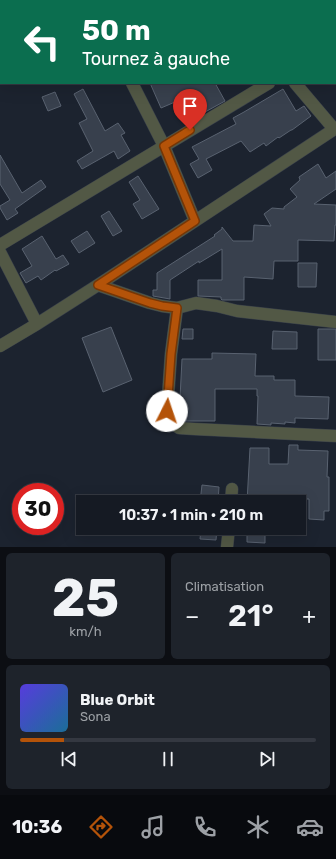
<!DOCTYPE html>
<html lang="fr">
<meta charset="utf-8">
<style>
body{margin:0;font-family:Rubik,sans-serif;background:#1e232b;color:#f1f3f6;height:100vh;display:flex;flex-direction:column;font-size:15px;white-space:nowrap}
*{box-sizing:border-box;margin:0}
p{font-size:13px;color:#9da1a6}
.icon{flex:none;width:22px;height:22px;fill:none;stroke:currentColor;stroke-width:2;stroke-linecap:round;stroke-linejoin:round}
.map{position:relative;height:547px;overflow:hidden}
.panel{display:flex;flex-direction:column;gap:6px;padding:6px;background:#0c0e13;flex:1}
.panel>*{flex:none}
.top-card{position:absolute;left:0px;top:0px;width:336px;height:84px;box-shadow:0 4px 16px #0002,0 0 0 1px #343841;background:#0b6e4f;color:#fff;overflow:hidden}
.speed{position:absolute;left:12px;top:483px;display:flex;gap:8px;font-size:20px;font-weight:700;text-align:center}
.speed>*{display:grid;place-content:center;width:52px;height:52px;border-radius:50%;background:#151a23;box-shadow:0 4px 16px #0002,0 0 0 1px #343841;line-height:1}
.speed .limit{border:6px solid #d22;background:#fff;color:#111}
.pin{position:absolute;display:grid;place-items:center;width:34px;height:34px;color:#fff;margin:-41px -17px;border-radius:50% 50% 50% 0;rotate:-45deg;box-shadow:0 0 4px #0007}
.pin .icon{rotate:45deg}
.me{position:absolute;width:44px;margin:-22px;rotate:4deg;stroke-linejoin:round;filter:drop-shadow(0 0 3px #0008)}
.turn{display:flex;align-items:center;gap:14px;height:84px;padding:0 16px;font-size:18px}
.turn .icon{width:52px;height:52px;stroke-width:2.5}
.turn b{display:block;font-size:28px;line-height:34px}
.big{font-size:30px;font-weight:600;line-height:1.1}
.panel .widget{flex:1;display:flex;flex-direction:column;justify-content:center;gap:6px;min-width:0;padding:0 14px;border-radius:6px;background:#1e232b}
.panel .dial{align-items:center;gap:0}
.dial b{font-size:52px;line-height:1}
.song{display:flex;align-items:center;gap:12px}
.cover{width:48px;height:48px;border-radius:6px;background:linear-gradient(135deg,hsl(250 70% 55%),hsl(200 70% 35%))}
.played{height:4px;border-radius:2px;background:linear-gradient(90deg,#b45309 15%,#343841 15%)}
.keys{display:flex;justify-content:space-around;direction:ltr}
.heat{display:flex;justify-content:space-between;align-items:center;font-size:22px;direction:ltr}
.panel .tiles{flex:1;display:grid;gap:6px;grid-template-columns:1fr 1fr}
.widget:last-child{grid-column:span 2}
.trip{position:absolute;left:76px;top:495px;width:230px;height:40px;border-radius:0px;background:#151a23;box-shadow:0 4px 16px #0002,0 0 0 1px #343841;font-weight:600;line-height:40px;text-align:center}
.dock{display:flex;height:64px;justify-content:space-around;align-items:center;background:#080a0e;color:#9da1a6}
.dock .icon{width:28px;height:28px}
.dock .selected{color:#b45309}
.dock b{font-size:18px;color:#f1f3f6}
.map>svg:first-child{display:block}
.building{fill:#38404d;stroke:#596270}
.lines{fill:none;stroke-linecap:round;stroke-linejoin:round}
.minor-casing{stroke:#383f4a;stroke-width:13}
.path{stroke:#868c96;stroke-width:2.5;stroke-dasharray:3 2;stroke-linecap:butt}
.minor{stroke:#525845;stroke-width:12}
.route-casing{stroke:#753606;stroke-width:10}
.route{stroke:#b45309;stroke-width:7}
</style>
<div class="map">
<svg width="336" height="547" viewBox="0 0 336 547">
<rect width="100%" height="100%" fill="#1c232f"/>
<path class="building" d="M150 83H215L225 101 205 112 189 122 175 102 161 108Z
M83 89 105 131 118 123 125 133 121 135 130 151 118 159 114 151 82 169 77 161 93 151 79 123 87 119 74 94Z
M283 89 296 111 304 106 311 116 292 130H291L279 138 278 137 266 146 264 143 250 152 241 141 206 159 212 170 198 178 190 164 199 159 192 147 236 124 233 118 244 112Z
M55 92 61 106 48 111 42 97Z
M0 155 22 193 41 180 46 187 15 209 18 213 7 220 0 208V206L10 200 0 184Z
M318 164 326 178 336 171V189L314 204 336 205V225H335L334 241 298 240V261H274L273 279 244 277V300H222L221 299V297L198 296V280H222V249L199 263V261L170 280V299L153 296V290H157V273L215 236 214 235 222 229V227L233 241H253L254 225 271 226 264 214 272 208 284 209V207L297 197 290 189 300 180 299 177Z
M138 176 159 209 142 219 133 204 140 200 129 182Z
M109 211 122 231 113 236 101 216Z
M87 231 95 243 79 253 71 241Z
M42 236 56 259 63 255 69 264 56 271 55 270 41 280 38 276 26 283 20 273 32 266 22 249Z
M298 263H317L316 287H298Z
M111 327 132 380 103 392 82 338Z
M183 329H193V339H182Z
M318 329H336V360H318Z
M273 331 297 332V349H272Z
M212 353 256 354 255 376H274V380H295V396L329 397 328 419 295 418V423L285 422V424L271 423V425L257 424 258 396H257V389H215V421H182L179 418 182 359H212Z
M289 445H298V450L328 451 327 477H329V511H324V520L309 519V499H288V502H247L250 448H269V464H288Z
M202 485 219 487 218 502H200Z
M201 528H217L216 540 200 539Z
M247 528H265V543L247 542Z"/>
<g class="lines">
<g class="minor-casing">
<path id="minor" d="M132 83 164 146 195 221
M295 83 334 129
M0 245 269 83
M0 252 37 324
M98 285 150 303 162 306 177 308 196 303 217 306 237 311 336 322
M177 308 171 354 167 411 171 421 179 428 194 429 336 436
M0 346 37 324 98 285 336 128
M231 502 232 489
M227 547 229 528"/>
</g>
<path class="path" d="M206 0 207 1"/>
<use href="#minor" class="minor"/>
</g>
<g class="lines">
<g class="route-casing">
<path id="route" d="M167 411 171 354 177 308 162 306 150 303 98 285 195 221 164 146 190 130"/>
</g>
<use href="#route" class="route"/>
</g>
</svg>
<div class="speed"><div class="limit">30</div></div>
<div class="pin" style="left:190px;top:130px;background:#d93025"><svg class="icon" aria-label="arrive" viewBox="0 0 24 24"><path d="M6 21V4h12l-3 4 3 4H6"/></svg></div>
<svg class="me" style="left:167px;top:411px" viewBox="-20 -20 40 40"><circle r="19" fill="#fff"/><path d="M0-13L10 11 0 6-10 11z" fill="#b45309"/></svg>
<div class="trip">10:37 · 1 min · 210 m</div>
<div class="top-card">
<div class="turn"><svg class="icon" aria-label="left" viewBox="0 0 24 24"><path d="M17 20v-9H6M10 6l-5 5 5 5"/></svg><div><b>50 m</b>Tournez à gauche</div></div>
</div>
</div>
<section class="panel">
<div class="tiles">
<div class="widget dial"><b>25</b><p>km/h</p></div>
<div class="widget"><p>Climatisation</p>
<div class="heat"><a>−</a><b class="big">21°</b><a>+</a></div>
</div>
<div class="widget">
<div class="song"><i class="cover"></i><div><b>Blue Orbit</b><p>Sona</p></div></div>
<div class="played"></div>
<div class="keys"><svg class="icon" aria-label="previous" viewBox="0 0 24 24"><path d="M18 5L8 12l10 7zM5 5v14"/></svg><svg class="icon" aria-label="pause" viewBox="0 0 24 24"><path d="M8 5v14M16 5v14"/></svg><svg class="icon" aria-label="next" viewBox="0 0 24 24"><path d="M6 5l10 7-10 7zM19 5v14"/></svg></div>
</div>
</div>
</section>
<nav class="dock">
<b>10:36</b>
<svg class="icon selected" aria-label="directions" viewBox="0 0 24 24"><path d="M12 3l9 9-9 9-9-9zM9 14v-3h6M13 9l2 2-2 2"/></svg>
<svg class="icon" aria-label="music" viewBox="0 0 24 24"><path d="M9 18V5l10-2v13"/><circle cx="6" cy="18" r="3"/><circle cx="16" cy="16" r="3"/></svg>
<svg class="icon" aria-label="phone" viewBox="0 0 24 24"><path d="M5 4h4l2 5-3 2q2 4 5 5l2-3 5 2v4C11 20 4 13 5 4z"/></svg>
<svg class="icon" aria-label="climate" viewBox="0 0 24 24"><path d="M12 3v18M4 7l16 10M4 17L20 7"/></svg>
<svg class="icon" aria-label="car" viewBox="0 0 24 24"><path d="M5 17H2v-5l4-1 3-4h7l3 4 3 1v5h-3M9 17h6M6 11h13"/><circle cx="7" cy="17" r="2"/><circle cx="17" cy="17" r="2"/></svg>
</nav>
